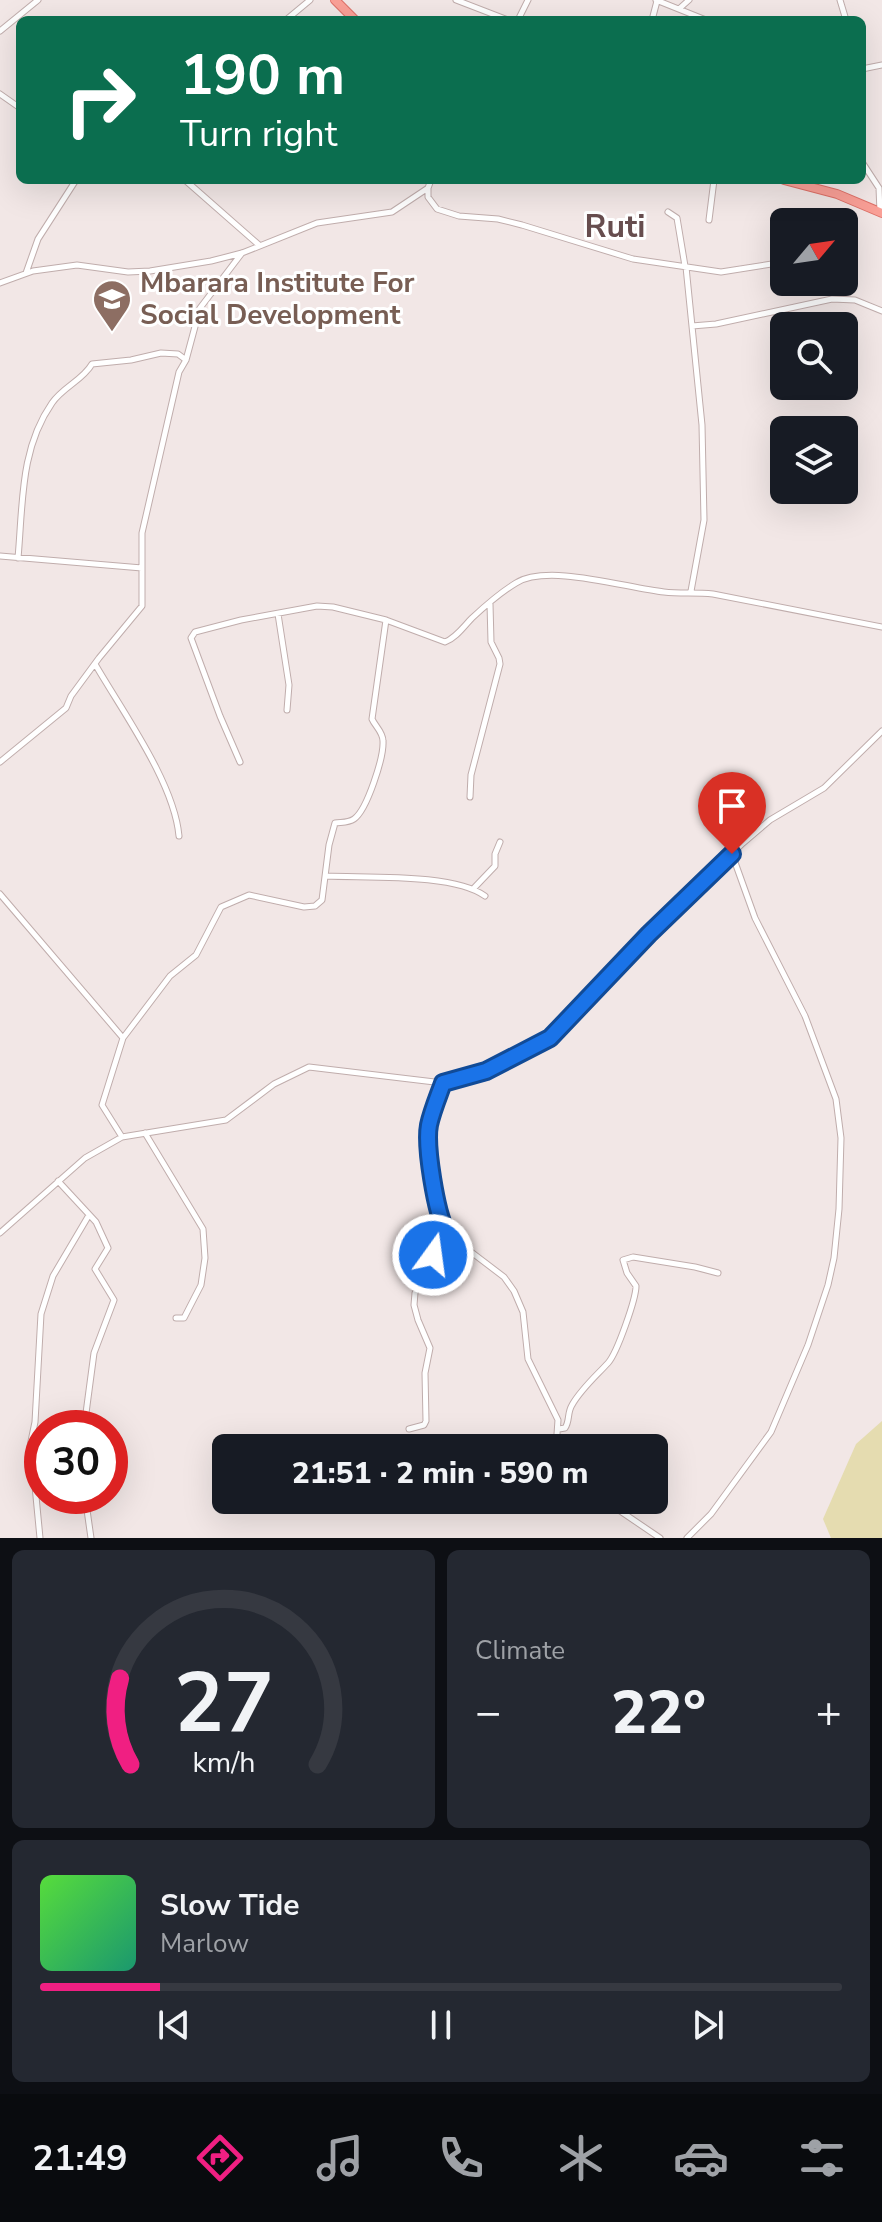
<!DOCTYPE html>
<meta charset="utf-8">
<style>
body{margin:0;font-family:"Nunito Sans",sans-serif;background:#242831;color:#f1f3f6;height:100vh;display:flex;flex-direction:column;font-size:30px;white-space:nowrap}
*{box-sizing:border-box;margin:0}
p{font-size:26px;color:#9ea1a6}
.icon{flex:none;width:44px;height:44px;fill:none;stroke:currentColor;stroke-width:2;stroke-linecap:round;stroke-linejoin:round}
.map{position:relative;height:1538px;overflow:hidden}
.sheet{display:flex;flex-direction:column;gap:12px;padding:12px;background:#0d0f14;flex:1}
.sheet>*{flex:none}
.top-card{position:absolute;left:16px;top:16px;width:850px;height:168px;border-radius:12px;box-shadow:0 8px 32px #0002;background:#0b6e4f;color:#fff;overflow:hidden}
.needle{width:52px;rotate:61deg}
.buttons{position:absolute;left:770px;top:208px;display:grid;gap:16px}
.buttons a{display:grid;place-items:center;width:88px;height:88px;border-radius:12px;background:#171b24;box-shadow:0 8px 32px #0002;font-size:40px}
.speed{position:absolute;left:24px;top:1410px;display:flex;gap:16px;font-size:40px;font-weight:700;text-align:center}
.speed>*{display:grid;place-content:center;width:104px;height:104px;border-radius:50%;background:#171b24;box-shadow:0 8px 32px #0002;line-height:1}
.speed .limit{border:12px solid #d22;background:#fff;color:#111}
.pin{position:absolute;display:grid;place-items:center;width:68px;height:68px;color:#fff;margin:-82px -34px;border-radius:50% 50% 50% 0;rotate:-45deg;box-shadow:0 0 8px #0007}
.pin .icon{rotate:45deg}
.me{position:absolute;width:88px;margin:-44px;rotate:14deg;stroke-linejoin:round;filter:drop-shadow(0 0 6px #0008)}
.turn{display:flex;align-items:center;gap:28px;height:168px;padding:0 32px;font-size:36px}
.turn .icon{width:104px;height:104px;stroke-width:2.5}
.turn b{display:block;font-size:56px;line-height:68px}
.big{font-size:60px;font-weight:800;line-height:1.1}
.sheet .widget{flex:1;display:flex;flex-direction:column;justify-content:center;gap:12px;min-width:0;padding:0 28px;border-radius:12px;background:#242831}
.sheet .dial{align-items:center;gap:0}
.dial svg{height:208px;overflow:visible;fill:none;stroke:#363941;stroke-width:7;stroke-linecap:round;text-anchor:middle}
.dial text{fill:#f1f3f6;stroke:none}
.song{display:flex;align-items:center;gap:24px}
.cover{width:96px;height:96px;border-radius:12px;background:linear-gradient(135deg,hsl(110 70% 55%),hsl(160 70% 35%))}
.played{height:8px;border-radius:4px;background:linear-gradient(90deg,#f01f82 15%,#363941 15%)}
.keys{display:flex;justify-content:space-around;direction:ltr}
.heat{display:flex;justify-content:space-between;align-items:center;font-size:44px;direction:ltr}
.sheet .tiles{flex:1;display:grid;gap:12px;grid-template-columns:1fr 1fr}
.widget:last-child{grid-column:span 2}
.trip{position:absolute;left:212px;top:1434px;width:456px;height:80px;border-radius:12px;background:#171b24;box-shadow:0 8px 32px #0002;font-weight:800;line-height:80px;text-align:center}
.menu{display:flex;height:128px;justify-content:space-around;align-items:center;background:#090b0e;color:#9ea1a6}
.menu .icon{width:56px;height:56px}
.menu .selected{color:#f01f82}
.menu b{font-size:36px;color:#f1f3f6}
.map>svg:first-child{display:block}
.green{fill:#e5dcb0}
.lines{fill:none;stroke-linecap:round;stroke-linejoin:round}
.street-casing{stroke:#c0adac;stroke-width:7}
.primary-casing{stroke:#de7168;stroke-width:10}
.street{stroke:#fff;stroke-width:5}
.primary{stroke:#faa097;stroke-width:8}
.route-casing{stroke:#114b97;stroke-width:20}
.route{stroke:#1a73e8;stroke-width:14}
.labels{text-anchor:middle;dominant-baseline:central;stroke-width:6;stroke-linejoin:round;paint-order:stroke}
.education-label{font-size:28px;font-weight:bold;fill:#785e54;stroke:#fff;text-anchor:start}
.quarter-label{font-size:32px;font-weight:bold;fill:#674d4e;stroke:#fff}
</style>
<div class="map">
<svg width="882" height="1538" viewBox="0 0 882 1538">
<rect width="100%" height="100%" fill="#f2e7e6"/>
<path class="green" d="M882 1421V1538H831L823 1519 856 1444Z"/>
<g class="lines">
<g class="street-casing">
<path id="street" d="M456 0 508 20
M656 0 706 20
M840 0 846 20
M680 8 689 0
M286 20 310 0
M518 20 528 0
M652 20 657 1
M0 31 38 0
M862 69 882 65
M0 94 20 108
M862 162 879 188 880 212
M185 180 259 245
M428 189V197L437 209 459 216 498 219 522 225 633 259 721 272 778 263
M668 212 677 218 685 266
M709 220 714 180
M686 267 702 425 704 520 691 591
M26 273 38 239 76 180
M0 283 33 271 77 265 128 272 150 271 211 261 242 253 317 223 392 212 428 188 431 180
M692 326 716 324 832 299 855 300 882 311
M0 556 142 568
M18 558C23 503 20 449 52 403 63 387 83 380 92 364L131 360 161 353 178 354 186 360
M278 614 289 685 287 710
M95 664C122 711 174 782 179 836
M0 762 66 708 71 696 99 658 142 606V533L179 372 186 360 200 308 242 253
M240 762 220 716 191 638 195 632 241 620 317 606 333 607 386 620 445 642C456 638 464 626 472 618 486 605 501 592 516 583 548 563 626 588 664 592 680 594 696 592 713 594L882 627
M470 797 471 775 500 664 499 658 491 642 490 604
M327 876C366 878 454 873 485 896
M474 888 495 866V854L500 842
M0 894 123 1038 102 1105 122 1137
M123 1038 170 976 196 955 221 907 249 895 304 907 315 906 322 900 329 845 335 823C342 822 348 823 354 819 367 810 384 757 383 741 383 732 375 726 372 719L386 620
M443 1083 429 1126 428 1138 431 1169 443 1227 458 1242 504 1277 514 1291 523 1312 528 1359 558 1420 556 1448
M145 1133 203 1229 205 1258 201 1285 184 1318H176
M58 1181 96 1222 108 1248 95 1269 114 1300 94 1353 84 1428
M0 1233 85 1158 122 1137 226 1120 274 1084 309 1067 443 1083 486 1071 538 1046 560 1029 649 934 743 843 770 820 824 788 882 731
M409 1429 424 1425 426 1421 425 1373 430 1348 418 1320 414 1305 415 1293 446 1231
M559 1429 565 1428C570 1421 567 1413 572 1405 581 1389 596 1376 608 1363 617 1353 636 1299 636 1286L627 1273 623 1260 633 1257 695 1267 718 1273
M85 1496 91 1538
M604 1500 660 1538
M40 1538 33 1465 30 1446 35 1422 41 1314 53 1276 89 1215
M687 1538 711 1514 771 1432 808 1345 828 1285 834 1258 839 1209 841 1138 836 1099 805 1016 755 918 732 854"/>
</g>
<g class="primary-casing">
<path id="primary" d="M335 0 355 20
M784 180 837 194 882 213"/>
</g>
<use href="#street" class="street"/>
<use href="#primary" class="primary"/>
</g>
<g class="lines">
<g class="route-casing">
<path id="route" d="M433 1255 446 1231C436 1213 425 1146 429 1125 432 1111 438 1097 443 1083L486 1071 550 1038 649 934 732 854"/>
</g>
<use href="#route" class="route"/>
</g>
<defs>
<g id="school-pin" transform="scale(2)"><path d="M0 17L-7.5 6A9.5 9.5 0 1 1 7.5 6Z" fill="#8d6e63" stroke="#fff"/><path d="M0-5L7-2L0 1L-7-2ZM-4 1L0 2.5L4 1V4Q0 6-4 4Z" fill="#fff"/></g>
</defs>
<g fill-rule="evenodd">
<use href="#school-pin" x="112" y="299"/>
</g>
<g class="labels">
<g class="education-label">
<text x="140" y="283">Mbarara Institute For<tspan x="140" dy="32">Social Development</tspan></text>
</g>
<g class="quarter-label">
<text x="615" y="226">Ruti</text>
</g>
</g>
</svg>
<div class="buttons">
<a><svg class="needle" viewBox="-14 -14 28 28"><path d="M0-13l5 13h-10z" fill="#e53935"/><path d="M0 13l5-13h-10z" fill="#9ea1a6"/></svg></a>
<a><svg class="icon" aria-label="search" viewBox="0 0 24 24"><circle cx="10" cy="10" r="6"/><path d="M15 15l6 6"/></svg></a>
<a><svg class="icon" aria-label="layers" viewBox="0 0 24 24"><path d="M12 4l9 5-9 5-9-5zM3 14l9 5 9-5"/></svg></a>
</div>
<div class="speed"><div class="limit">30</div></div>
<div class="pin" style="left:732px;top:854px;background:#d93025"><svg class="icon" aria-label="arrive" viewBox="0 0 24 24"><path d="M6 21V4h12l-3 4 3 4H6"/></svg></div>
<svg class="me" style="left:433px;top:1255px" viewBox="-20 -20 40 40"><circle r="17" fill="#1a73e8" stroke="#fff" stroke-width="3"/><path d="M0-11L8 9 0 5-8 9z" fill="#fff"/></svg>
<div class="trip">21:51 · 2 min · 590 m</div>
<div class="top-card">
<div class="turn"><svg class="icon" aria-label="right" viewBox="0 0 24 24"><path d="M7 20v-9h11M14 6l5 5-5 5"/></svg><div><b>190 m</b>Turn right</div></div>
</div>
</div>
<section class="sheet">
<div class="tiles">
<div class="widget dial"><svg viewBox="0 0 100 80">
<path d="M14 69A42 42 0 1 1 86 69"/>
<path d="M14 69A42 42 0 0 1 10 36" stroke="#f01f82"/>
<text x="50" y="56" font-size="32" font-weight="700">27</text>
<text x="50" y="72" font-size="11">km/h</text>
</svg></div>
<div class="widget"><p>Climate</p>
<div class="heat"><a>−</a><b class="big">22°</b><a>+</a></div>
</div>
<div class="widget">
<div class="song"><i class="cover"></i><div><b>Slow Tide</b><p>Marlow</p></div></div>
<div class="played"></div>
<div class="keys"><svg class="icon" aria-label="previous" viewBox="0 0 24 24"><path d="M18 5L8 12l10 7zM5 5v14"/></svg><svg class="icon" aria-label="pause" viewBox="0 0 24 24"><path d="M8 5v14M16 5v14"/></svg><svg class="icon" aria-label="next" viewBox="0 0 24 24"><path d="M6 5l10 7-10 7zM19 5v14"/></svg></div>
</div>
</div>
</section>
<nav class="menu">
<b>21:49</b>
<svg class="icon selected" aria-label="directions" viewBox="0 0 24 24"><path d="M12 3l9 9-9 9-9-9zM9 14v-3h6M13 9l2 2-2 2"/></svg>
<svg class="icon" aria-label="music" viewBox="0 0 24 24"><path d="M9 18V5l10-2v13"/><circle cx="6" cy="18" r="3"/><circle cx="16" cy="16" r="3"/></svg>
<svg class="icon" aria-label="phone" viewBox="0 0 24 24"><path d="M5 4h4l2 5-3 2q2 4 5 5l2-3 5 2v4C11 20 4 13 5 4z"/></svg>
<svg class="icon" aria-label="climate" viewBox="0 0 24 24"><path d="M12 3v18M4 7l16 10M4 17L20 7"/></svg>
<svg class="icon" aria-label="car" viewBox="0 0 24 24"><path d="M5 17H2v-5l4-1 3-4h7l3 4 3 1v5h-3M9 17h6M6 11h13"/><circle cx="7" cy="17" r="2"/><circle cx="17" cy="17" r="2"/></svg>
<svg class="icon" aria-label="filters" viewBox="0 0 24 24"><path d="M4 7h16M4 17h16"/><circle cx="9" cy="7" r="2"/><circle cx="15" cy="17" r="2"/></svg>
</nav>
